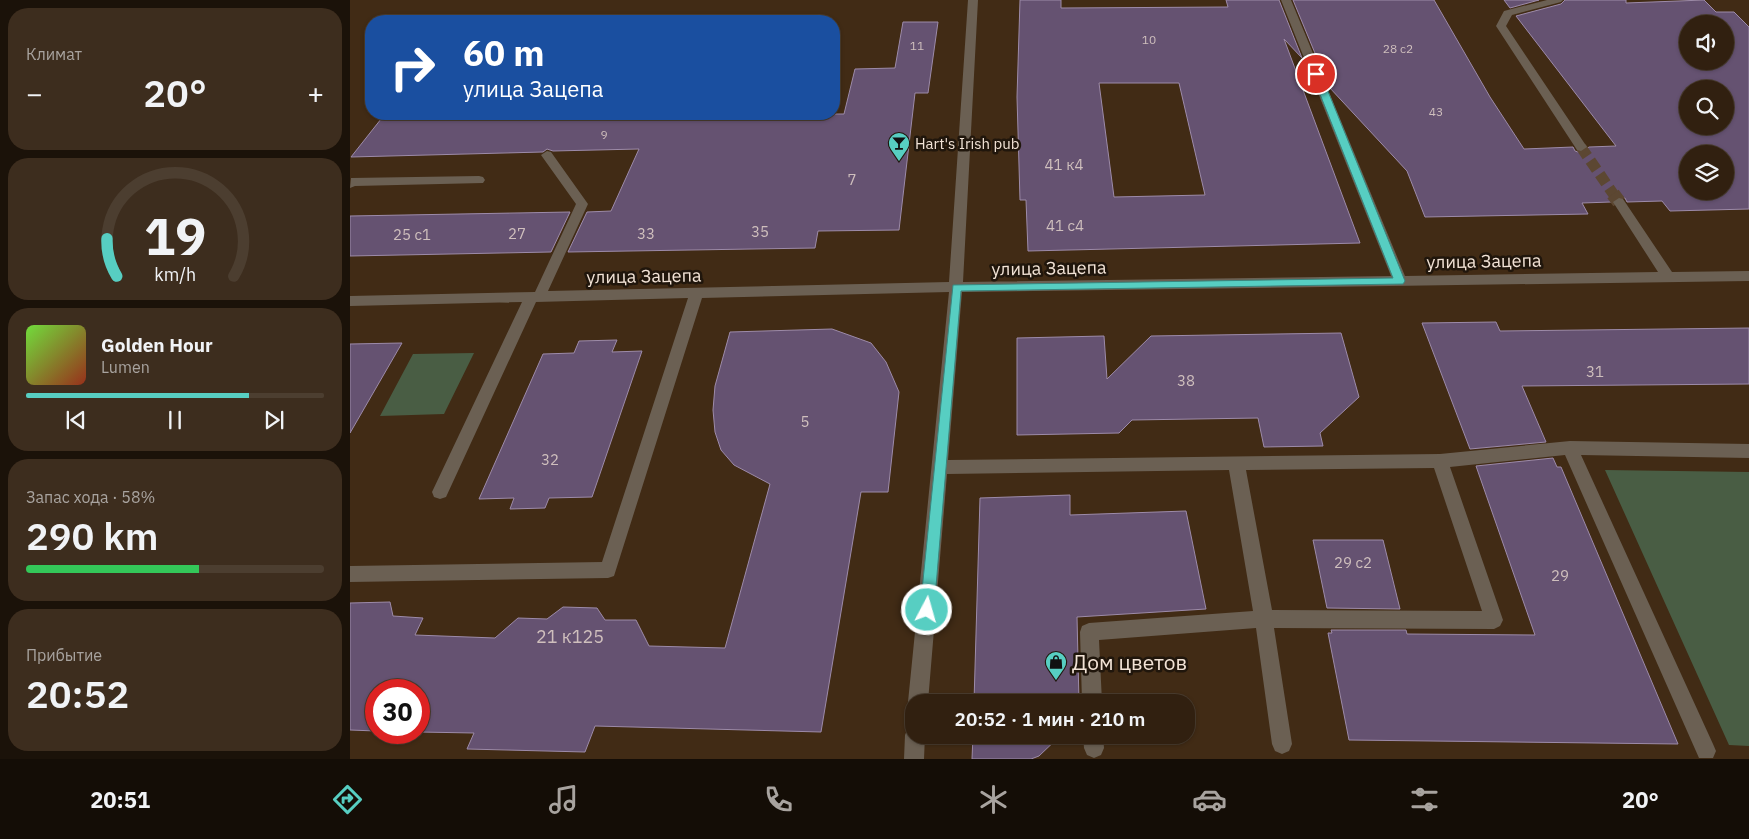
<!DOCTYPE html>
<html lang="ru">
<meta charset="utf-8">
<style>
body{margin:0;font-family:"IBM Plex Sans",sans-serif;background:#3d2d1e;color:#f1f3f6;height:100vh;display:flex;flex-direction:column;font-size:19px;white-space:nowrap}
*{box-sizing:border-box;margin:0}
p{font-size:16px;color:#a8a39f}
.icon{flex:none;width:28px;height:28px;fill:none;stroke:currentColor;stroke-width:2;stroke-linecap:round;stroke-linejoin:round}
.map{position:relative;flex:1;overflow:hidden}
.details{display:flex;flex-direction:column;gap:8px;padding:8px;background:#1b1209;width:350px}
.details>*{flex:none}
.hud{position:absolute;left:15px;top:15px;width:475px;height:105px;border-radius:20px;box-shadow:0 1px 4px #0004,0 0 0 1px #4c3e30;background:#1a4fa0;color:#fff;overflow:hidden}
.fabs{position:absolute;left:1329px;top:15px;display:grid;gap:10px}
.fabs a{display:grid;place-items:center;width:55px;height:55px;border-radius:50%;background:#312010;box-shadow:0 1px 4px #0004,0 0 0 1px #4c3e30;font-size:25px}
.speed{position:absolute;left:15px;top:679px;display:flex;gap:10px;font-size:25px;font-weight:700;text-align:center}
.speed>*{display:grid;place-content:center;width:65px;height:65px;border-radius:50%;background:#312010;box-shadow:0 1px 4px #0004,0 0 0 1px #4c3e30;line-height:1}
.speed .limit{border:8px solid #d22;background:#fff;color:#111}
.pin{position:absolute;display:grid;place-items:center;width:42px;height:42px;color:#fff;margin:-21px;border:2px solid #fff;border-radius:50%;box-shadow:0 1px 5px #0007}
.me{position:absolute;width:55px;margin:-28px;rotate:6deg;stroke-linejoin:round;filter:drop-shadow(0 0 4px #0008)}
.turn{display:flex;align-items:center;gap:18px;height:105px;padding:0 15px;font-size:22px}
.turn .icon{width:65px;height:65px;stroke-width:2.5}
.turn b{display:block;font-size:35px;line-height:42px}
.big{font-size:38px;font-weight:600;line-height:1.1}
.details .tile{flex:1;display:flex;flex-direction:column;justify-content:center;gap:8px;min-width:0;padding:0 18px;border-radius:20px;background:#3d2d1e}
.details .dial{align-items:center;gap:0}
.dial svg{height:130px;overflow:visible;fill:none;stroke:#4c3e30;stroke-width:7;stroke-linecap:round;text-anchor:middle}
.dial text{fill:#f1f3f6;stroke:none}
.song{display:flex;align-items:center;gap:15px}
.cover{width:60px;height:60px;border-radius:8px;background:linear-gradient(135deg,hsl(100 70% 55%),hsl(10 70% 35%))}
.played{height:5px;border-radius:2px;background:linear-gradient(90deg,#57cec2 75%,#4c3e30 75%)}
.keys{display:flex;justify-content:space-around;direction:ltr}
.heat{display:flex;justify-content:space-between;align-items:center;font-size:28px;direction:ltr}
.charge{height:8px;border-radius:4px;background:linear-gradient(90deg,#34c759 58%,#4c3e30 0)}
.trip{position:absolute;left:555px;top:694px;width:290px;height:50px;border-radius:20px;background:#312010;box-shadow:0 1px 4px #0004,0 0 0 1px #4c3e30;font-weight:600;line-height:50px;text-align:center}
.tabs{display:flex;height:80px;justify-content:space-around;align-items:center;background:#140d06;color:#a8a39f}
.tabs .icon{width:35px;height:35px}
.tabs .current{color:#57cec2}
.tabs b{font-size:22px;color:#f1f3f6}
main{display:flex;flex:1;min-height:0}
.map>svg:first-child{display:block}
.green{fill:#495d44}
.building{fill:#655271;stroke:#9d8ba9;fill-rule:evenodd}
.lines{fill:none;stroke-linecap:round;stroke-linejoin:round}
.minor-tunnel-far1{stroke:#5c4732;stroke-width:11;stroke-dasharray:11 5.5;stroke-linecap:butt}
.minor-tunnel{stroke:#5c4732;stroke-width:14;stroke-dasharray:14 7;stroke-linecap:butt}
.minor{fill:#6b6053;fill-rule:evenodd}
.route{fill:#57cec2;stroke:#39867e}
.labels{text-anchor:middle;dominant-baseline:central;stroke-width:5;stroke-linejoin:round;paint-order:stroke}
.far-number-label{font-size:12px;fill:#cfbfbd}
.far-poi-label{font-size:15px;fill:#f2e3d6;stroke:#20160c;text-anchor:start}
.number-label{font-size:15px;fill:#cfbfbd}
.street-label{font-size:18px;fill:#f2e3d6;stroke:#20160c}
.near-number-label{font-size:18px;fill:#cfbfbd}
.near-poi-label{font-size:21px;fill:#f2e3d6;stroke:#20160c;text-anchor:start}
</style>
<main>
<section class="details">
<div class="tile"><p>Климат</p>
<div class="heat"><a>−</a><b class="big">20°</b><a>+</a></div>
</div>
<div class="tile dial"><svg viewBox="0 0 100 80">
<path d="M14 69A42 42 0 1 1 86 69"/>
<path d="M14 69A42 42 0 0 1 8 46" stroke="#57cec2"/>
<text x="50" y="56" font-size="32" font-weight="700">19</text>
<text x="50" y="72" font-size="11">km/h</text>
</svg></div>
<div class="tile">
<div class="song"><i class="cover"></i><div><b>Golden Hour</b><p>Lumen</p></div></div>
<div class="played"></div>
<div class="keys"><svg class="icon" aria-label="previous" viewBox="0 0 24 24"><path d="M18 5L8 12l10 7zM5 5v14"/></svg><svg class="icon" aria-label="pause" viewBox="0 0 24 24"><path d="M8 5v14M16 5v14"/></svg><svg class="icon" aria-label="next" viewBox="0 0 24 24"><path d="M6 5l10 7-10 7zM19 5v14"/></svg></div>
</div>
<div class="tile"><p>Запас хода · 58%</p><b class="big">290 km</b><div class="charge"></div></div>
<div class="tile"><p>Прибытие</p><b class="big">20:52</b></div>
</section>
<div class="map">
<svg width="1399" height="759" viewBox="0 0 1399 759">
<rect width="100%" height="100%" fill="#412b15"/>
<path class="green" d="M124 353 94 414 30 416 63 354Z
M1255 470 1399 472V746L1379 745Z"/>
<path class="building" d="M670 0H711V8L878 7 876 0H929L952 58 934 39 1010 243 678 251 676 200H670L667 97ZM749 83H829L855 195 764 197Z
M943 0H1084L1140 97 1174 149 1223 147 1225 151 1231 153 1239 147 1266 146 1166 16 1211 4 1215 0H1276V3L1354 0 1366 12H1384L1399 27V209L1320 211 1312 201 1277 202 1275 198 1269 196 1261 202 1232 203 1238 214 1075 217 1057 171 979 87ZM1338 24H1375V61H1338ZM1338 89H1375V126H1338ZM1338 154H1375V191H1338Z
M1154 0H1189L1160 8Z
M553 22H588L578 93H565L549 230 468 231 465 248 218 252 237 212 261 211 289 149 203 151 197 149 193 152 1 157 35 114H494L505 69 545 68Z
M220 212 201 252 0 256V216Z
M1146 322 1150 331 1399 328V384L1172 386 1196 442 1120 449 1072 323Z
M482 329 521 343 536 362 549 392 538 492H511L471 732 245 726 235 752 117 749 124 733 69 732V690H26V731L0 730V603L40 602 43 616 73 618 65 635 145 638 168 618 197 619 213 607 247 608 255 620H286L299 646 375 648 420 484 384 465 371 450 365 432 363 410 365 386 380 332Z
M991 333 1009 397 970 433 973 446 914 447 908 418 782 420 769 433 667 435V338L754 336 757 379 801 336Z
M267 340 262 352 292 351 242 497 199 498 195 508 160 509 164 498 129 499 193 354 224 353 229 341Z
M52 343 0 433V344Z
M1203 458 1207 467H1211L1328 744 999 740 978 633H982L981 630H1056L1057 634 1185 635 1126 466Z
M720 495V515L836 511 856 609 727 617 729 702H624L630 498Z
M963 540H1033L1050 609 977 608Z
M623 735H711L689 756 681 759H622Z"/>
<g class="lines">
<path class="minor-tunnel-far1" d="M1231 147 1264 195"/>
<path class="minor-tunnel" d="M1263 194 1269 202"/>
<path class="minor" d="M618 0H628L613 282 1041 276 931 0H941L1055 276 1308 272 1263 202 1269 198 1273 199 1322 272 1399 271V281L612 292 598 460 1090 454 1220 441 1399 444V458L1231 455 1363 744 1366 751 1363 758H1349L1215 455 1100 467 1153 620 1150 626 1144 629 924 628 942 744 939 751 932 754 925 751 922 744 906 628 749 640 752 702H732L730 632 732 626 739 623 903 611 879 470 597 474 578 702H564V710L561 709 558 702 599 292 352 298 264 576 258 578 0 582V566L252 562 338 298 186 302 96 497 90 499 84 497 82 492 172 302 0 306V296L185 292 226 204 191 155 197 151 201 152 238 204 198 291 599 282ZM1084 468 1132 611 922 610 896 470Z
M1197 0H1213L1211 2 1162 15 1156 26 1237 147 1231 151 1227 150 1146 26 1154 11Z
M129 176 133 177 135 180 133 183 5 186 0 188 1 178Z
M564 726V735H575L574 759H554L555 735 558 728Z
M733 735H753L754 748 751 755 744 758 737 755 734 748Z"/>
</g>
<path class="route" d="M964 72 971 74 1055 281 1053 284 611 291 584 610 582 615 577 617 572 615 570 610 603 285 1043 278 962 74Z"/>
<defs>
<g id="bar-pin" transform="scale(1.125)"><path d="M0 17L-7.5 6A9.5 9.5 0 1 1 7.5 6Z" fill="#57cec2" stroke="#20160c"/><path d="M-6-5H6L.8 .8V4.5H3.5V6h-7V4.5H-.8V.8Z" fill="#111"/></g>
<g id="shop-pin" transform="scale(1.125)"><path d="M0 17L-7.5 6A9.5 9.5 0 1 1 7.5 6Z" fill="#57cec2" stroke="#20160c"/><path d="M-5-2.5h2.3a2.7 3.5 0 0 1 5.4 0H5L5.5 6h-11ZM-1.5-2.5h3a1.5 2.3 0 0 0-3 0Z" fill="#111"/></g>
</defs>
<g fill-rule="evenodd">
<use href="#bar-pin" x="549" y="143"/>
<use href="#shop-pin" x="706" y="662"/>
</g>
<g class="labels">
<g class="far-number-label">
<text x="799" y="39">10</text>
<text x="567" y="45">11</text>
<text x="1048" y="48">28 с2</text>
<text x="1086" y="111">43</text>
<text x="254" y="134">9</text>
</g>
<g class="far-poi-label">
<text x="565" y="143">Hart's Irish pub</text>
</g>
<g class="number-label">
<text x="714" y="164">41 к4</text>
<text x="502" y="179">7</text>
<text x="715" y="225">41 с4</text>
<text x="410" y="231">35</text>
<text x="167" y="233">27</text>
<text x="296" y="233">33</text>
<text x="62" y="234">25 с1</text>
<text x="1245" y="371">31</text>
<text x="836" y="380">38</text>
<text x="455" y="421">5</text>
<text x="200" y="459">32</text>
<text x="1003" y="562">29 с2</text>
<text x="1210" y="575">29</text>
</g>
<g class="street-label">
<text transform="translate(1134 261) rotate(-1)">улица Зацепа</text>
<text transform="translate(699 268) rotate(-1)">улица Зацепа</text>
<text transform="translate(294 276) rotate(-1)">улица Зацепа</text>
</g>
<g class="near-number-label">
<text x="220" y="636">21 к125</text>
</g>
<g class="near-poi-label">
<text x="722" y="662">Дом цветов</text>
</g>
</g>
</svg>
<div class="fabs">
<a><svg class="icon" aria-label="sound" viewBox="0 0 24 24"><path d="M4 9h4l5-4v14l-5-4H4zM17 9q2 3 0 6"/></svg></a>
<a><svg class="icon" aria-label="search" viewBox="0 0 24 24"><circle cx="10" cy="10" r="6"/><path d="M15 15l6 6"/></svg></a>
<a><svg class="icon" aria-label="layers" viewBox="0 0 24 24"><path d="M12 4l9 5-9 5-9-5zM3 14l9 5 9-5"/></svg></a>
</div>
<div class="speed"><div class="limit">30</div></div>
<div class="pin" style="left:966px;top:74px;background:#d93025"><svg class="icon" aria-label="arrive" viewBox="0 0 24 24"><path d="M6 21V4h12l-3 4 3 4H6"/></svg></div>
<svg class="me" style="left:577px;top:610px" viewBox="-20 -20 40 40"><circle r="17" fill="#57cec2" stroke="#fff" stroke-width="3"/><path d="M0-11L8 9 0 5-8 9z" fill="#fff"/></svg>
<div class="trip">20:52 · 1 мин · 210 m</div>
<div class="hud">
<div class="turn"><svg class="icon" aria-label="right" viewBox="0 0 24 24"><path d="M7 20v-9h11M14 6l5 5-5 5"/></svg><div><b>60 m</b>улица Зацепа</div></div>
</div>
</div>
</main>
<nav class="tabs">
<b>20:51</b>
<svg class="icon current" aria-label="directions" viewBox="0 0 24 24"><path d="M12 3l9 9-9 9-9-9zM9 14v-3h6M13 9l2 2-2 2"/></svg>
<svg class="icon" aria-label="music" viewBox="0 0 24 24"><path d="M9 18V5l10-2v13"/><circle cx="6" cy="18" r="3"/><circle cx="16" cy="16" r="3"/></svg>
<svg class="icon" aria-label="phone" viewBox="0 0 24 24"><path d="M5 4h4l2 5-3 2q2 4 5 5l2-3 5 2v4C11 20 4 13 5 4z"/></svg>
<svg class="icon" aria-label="climate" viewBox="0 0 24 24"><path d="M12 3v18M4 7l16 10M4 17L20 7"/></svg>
<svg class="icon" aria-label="car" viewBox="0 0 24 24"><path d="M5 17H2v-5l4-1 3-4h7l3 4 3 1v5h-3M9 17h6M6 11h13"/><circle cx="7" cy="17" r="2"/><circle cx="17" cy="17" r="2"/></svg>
<svg class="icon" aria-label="filters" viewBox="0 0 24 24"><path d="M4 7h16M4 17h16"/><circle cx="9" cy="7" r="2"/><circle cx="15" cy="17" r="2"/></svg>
<b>20°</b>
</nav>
